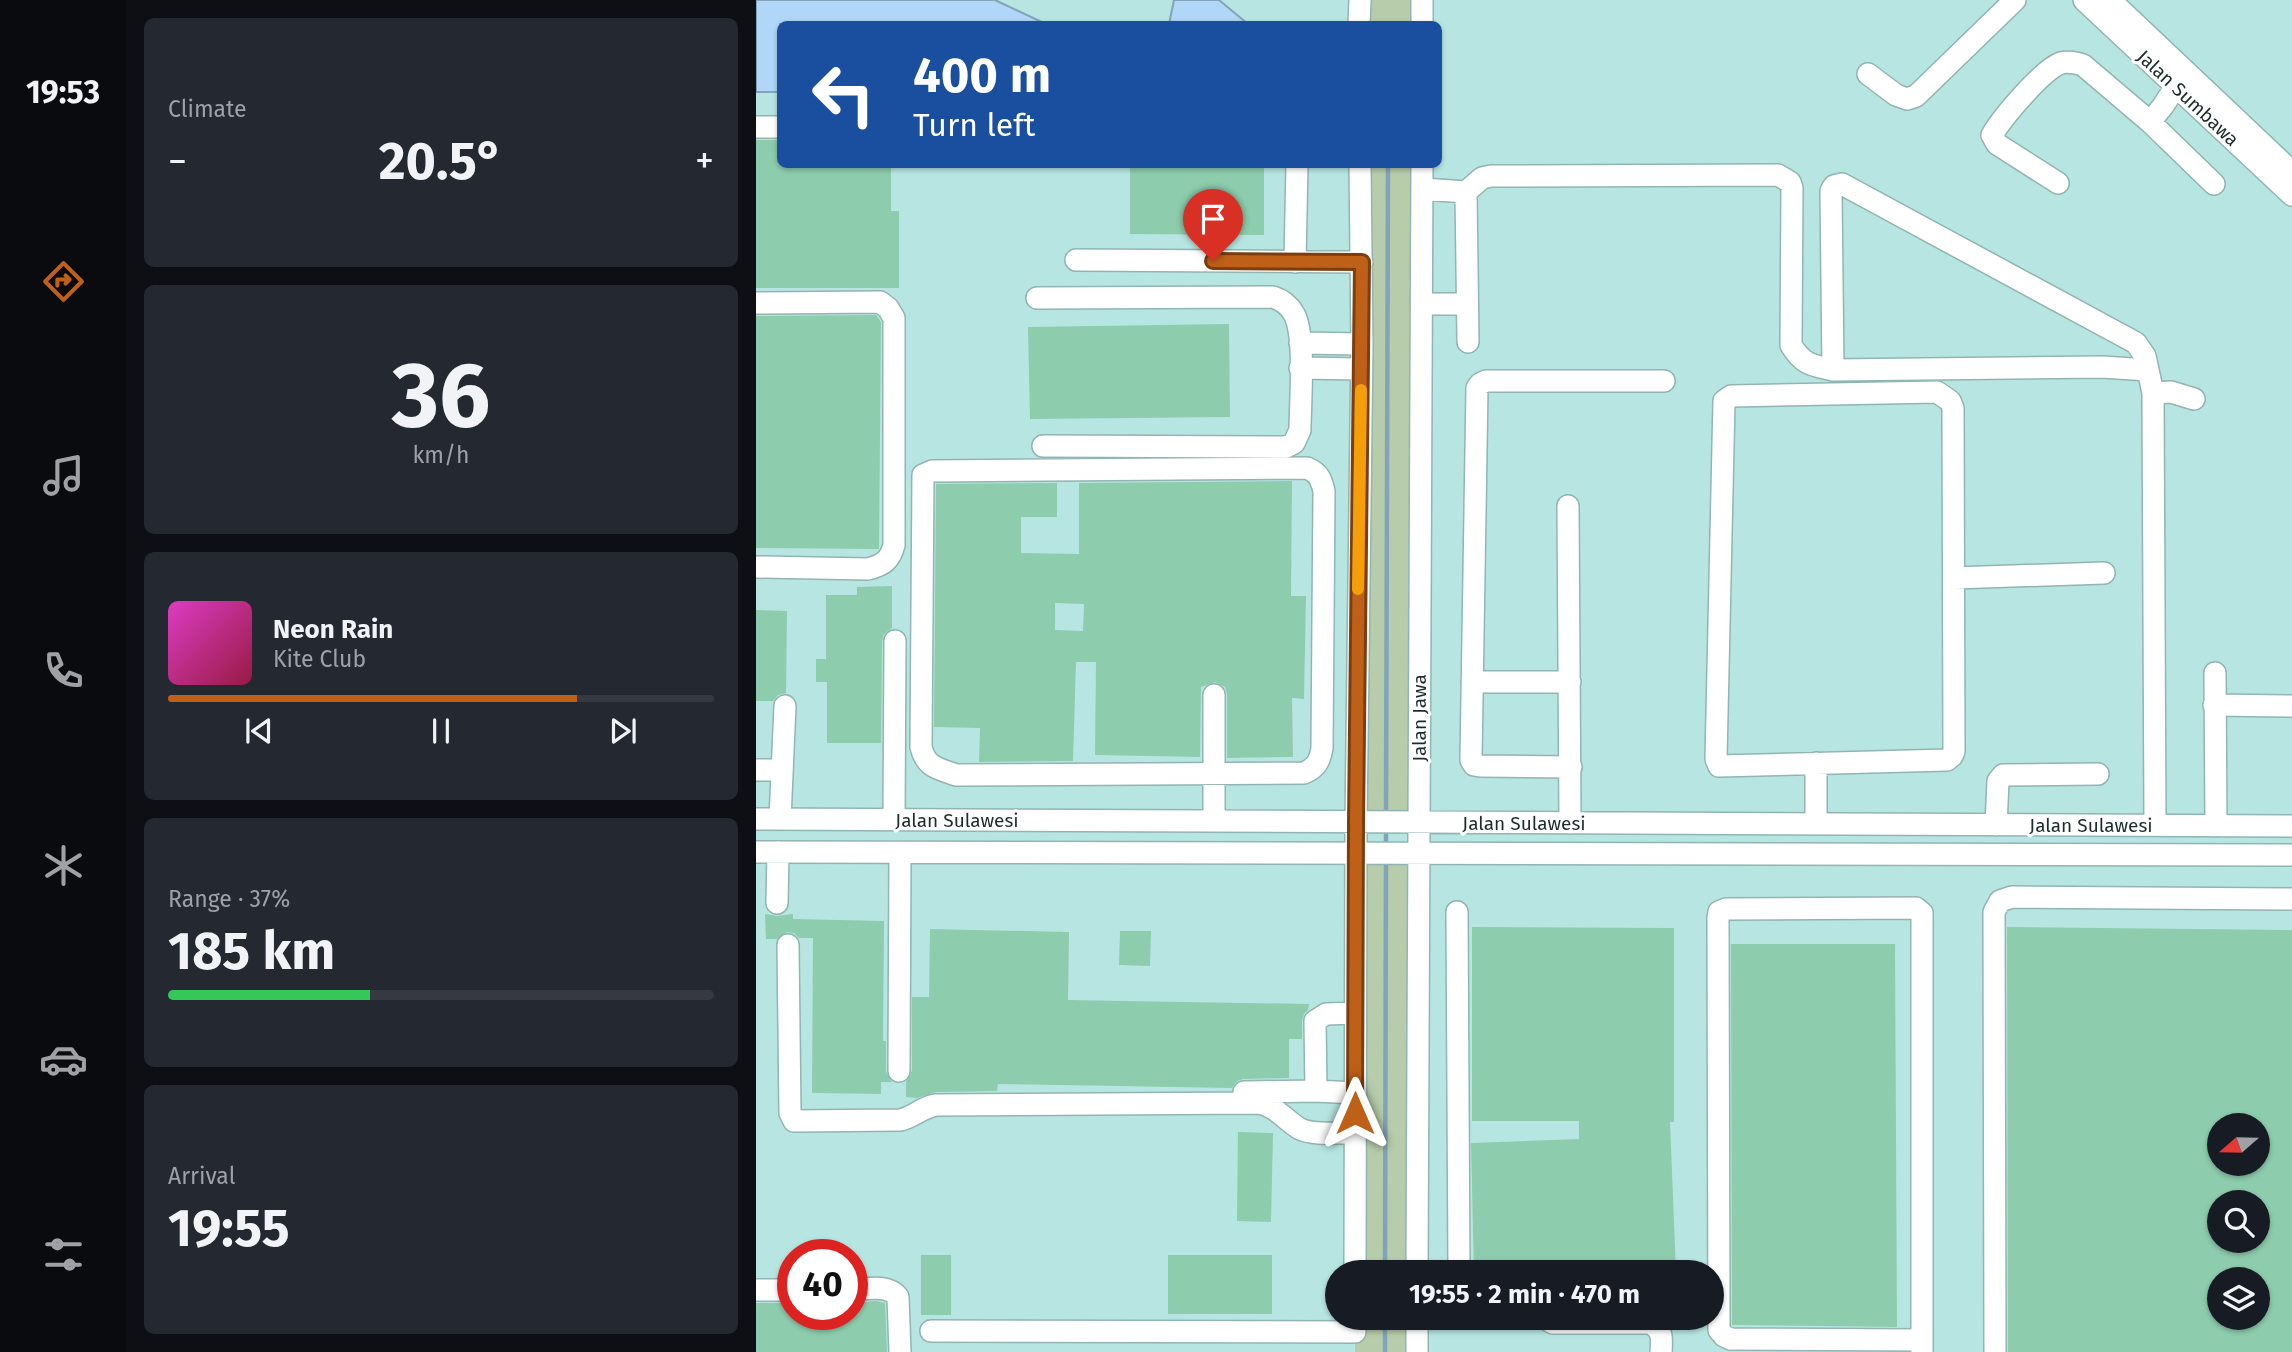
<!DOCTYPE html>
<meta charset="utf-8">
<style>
body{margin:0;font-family:"Fira Sans",sans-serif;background:#242831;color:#f1f3f6;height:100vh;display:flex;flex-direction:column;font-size:26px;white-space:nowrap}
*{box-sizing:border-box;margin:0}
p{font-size:23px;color:#9ea1a6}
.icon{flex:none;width:38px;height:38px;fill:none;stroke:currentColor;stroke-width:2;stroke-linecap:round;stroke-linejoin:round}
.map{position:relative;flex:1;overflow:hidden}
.side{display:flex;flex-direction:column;gap:18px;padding:18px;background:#0d0f14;width:630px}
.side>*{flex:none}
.banner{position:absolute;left:21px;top:21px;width:665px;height:147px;border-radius:10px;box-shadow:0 2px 5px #0004;background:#1a4fa0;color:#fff;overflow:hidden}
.needle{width:46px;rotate:250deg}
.fabs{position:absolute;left:1451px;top:1113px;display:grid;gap:14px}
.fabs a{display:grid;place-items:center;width:63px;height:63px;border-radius:50%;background:#171b24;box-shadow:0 2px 5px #0004;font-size:35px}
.speed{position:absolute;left:21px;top:1239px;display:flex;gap:14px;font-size:35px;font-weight:700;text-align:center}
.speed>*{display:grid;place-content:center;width:91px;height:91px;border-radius:50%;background:#171b24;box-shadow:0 2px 5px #0004;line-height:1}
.speed .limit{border:10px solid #d22;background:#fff;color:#111}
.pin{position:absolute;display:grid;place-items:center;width:60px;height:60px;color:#fff;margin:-72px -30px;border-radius:50% 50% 50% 0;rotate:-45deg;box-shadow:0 0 7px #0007}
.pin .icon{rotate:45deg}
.me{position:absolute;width:77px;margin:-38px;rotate:0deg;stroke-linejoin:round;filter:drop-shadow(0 0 5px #0008)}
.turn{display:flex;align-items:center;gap:24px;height:147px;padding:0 21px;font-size:32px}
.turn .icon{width:91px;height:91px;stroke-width:2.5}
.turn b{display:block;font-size:49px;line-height:60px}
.big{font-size:52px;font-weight:700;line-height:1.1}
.side .card{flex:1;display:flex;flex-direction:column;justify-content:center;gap:10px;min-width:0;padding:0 24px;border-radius:10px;background:#242831}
.side .dial{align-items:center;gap:0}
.dial b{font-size:91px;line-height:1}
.song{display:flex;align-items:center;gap:21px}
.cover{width:84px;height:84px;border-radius:10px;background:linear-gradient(135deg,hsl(310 70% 55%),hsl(340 70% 35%))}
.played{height:7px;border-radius:4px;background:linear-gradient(90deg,#be6017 75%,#363941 75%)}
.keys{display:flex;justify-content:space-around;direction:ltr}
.heat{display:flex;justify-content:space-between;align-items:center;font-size:38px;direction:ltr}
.charge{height:10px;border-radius:5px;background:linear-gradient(90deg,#34c759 37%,#363941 0)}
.trip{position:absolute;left:569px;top:1260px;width:399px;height:70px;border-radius:35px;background:#171b24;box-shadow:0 2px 5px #0004;font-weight:700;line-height:70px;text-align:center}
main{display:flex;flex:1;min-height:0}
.tab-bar{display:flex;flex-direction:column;width:126px;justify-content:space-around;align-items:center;background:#090b0e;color:#9ea1a6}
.tab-bar .icon{width:49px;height:49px}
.tab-bar .current{color:#be6017}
.tab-bar b{font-size:32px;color:#f1f3f6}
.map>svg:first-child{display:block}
.built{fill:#b7e6e2;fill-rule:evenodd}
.green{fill:#b6ccaa}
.water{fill:#b0d6f8;stroke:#84a3ba;stroke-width:2}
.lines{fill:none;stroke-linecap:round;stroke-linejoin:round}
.stream{stroke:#84a3ba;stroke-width:4.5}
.building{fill:#8dccad;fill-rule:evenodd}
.minor-casing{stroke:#90b5b2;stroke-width:24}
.minor{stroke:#fff;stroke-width:21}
.route-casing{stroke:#7c3e0f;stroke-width:18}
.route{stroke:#be6017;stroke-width:12}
.slow{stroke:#f59e0b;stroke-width:12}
.labels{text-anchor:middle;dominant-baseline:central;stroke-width:6;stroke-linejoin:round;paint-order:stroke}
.street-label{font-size:19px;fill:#1d2c2b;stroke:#fff}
</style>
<main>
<nav class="tab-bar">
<b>19:53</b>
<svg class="icon current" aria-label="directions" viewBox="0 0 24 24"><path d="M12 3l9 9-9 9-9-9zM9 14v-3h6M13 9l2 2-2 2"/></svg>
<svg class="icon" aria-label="music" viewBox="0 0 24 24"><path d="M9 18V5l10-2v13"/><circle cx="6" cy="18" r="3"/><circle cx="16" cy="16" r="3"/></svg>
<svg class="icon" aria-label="phone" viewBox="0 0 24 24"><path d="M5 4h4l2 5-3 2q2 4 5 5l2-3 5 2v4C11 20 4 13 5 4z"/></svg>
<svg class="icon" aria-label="climate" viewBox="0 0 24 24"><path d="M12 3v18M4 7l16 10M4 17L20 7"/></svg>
<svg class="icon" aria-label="car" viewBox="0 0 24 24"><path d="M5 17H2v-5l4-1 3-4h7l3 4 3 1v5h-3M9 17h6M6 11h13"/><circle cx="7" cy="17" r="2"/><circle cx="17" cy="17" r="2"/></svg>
<svg class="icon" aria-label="filters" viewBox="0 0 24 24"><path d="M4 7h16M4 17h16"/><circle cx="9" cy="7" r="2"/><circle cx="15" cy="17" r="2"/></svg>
</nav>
<section class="side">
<div class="card"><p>Climate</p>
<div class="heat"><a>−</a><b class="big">20.5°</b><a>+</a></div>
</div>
<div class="card dial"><b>36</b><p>km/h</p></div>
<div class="card">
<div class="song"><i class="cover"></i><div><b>Neon Rain</b><p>Kite Club</p></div></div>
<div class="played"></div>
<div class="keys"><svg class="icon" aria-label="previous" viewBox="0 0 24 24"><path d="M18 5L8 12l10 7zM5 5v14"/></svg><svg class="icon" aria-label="pause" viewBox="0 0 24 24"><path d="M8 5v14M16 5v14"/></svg><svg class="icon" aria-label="next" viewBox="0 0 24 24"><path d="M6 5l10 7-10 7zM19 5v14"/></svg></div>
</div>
<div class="card"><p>Range · 37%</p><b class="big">185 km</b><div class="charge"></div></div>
<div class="card"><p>Arrival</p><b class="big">19:55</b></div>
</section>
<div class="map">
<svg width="1536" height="1352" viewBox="0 0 1536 1352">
<rect width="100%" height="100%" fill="#ccf2ef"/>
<path class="built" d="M0 0H1536V1352H0ZM24 24H682V164H24ZM1463 1125H1502V1164H1463ZM1463 1202H1502V1241H1463ZM37 1255H96V1314H37ZM581 1272H956V1318H581ZM1463 1279H1502V1318H1463Z"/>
<path class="green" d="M605 0H666V24H604Z
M603 165H666L662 823 600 822Z
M599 854H662L661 1272H599Z
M599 1318H661V1352H599Z"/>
<path class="water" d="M0 0H239L290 24H24V92H0Z
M418 0H463L492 24H413Z"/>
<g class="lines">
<path class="stream" d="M630 815 632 164
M630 846V827
M629 1272 630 858
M629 1352V1318"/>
</g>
<path class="building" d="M0 140H24V164H135V211H143V288H0Z
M374 164H508V235L374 234Z
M120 315 125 322 123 549 0 548V316Z
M473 324 474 417 274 419 272 327Z
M536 481 535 596H550L548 699 536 698 537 757 471 758V694L469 687 459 682 445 687 444 757 339 755 340 662H320L317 761 223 762 224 728 178 727 180 484 301 483V517H265V553L323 554V483ZM299 603 328 604 327 631 299 630Z
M136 586V628L128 634 126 641 125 743H71V682H60V659H70V595H101V587Z
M0 610 31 611 30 693 22 695 17 701H0Z
M9 914 21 916 37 914V919L128 921 127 1041H130V1072L136 1082H125V1094L56 1093 57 938H43L38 933 31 932 21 939H10Z
M716 927 918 928V1122H914L920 1272H718L715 1143 823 1139V1121H716Z
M1251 927 1536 930V1352H1252ZM1463 1125H1502V1164H1463ZM1463 1202H1502V1241H1463ZM1463 1279H1502V1318H1463Z
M174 929 313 932 312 1000 553 1004 552 1010 548 1014 546 1021V1039H533V1078L487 1079 481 1081 476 1088 242 1084 241 1091 180 1092 161 1098 150 1097V1082L156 1071V997H173Z
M364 931H395L394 966 363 965Z
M975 944H1139L1141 1327 976 1325Z
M482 1132 517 1133 515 1222 481 1221Z
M165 1255H195V1315H165Z
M412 1255H516V1314H412Z
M120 1301 129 1303 131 1352H0V1303H37V1314H96V1303Z"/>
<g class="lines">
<g class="minor-casing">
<path id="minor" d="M1328 0 1536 195
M1354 0 1536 172
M603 24 604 0
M666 24V0
M1112 74 1140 95 1151 99 1160 96 1259 0
M1394 122 1458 184
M0 127H24
M1302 183 1241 144 1236 135C1246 118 1287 69 1305 63 1313 61 1320 63 1327 65L1394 122 1407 106 1429 72
M667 189 710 192
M320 260 606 262
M539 262 541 164
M281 298 517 297C526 300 533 305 538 314 550 335 544 404 544 430L538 443 530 447 287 446
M0 303 124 302 132 308 138 318V545C134 561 127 565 112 569L0 567
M666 304H710
M712 342 710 192 726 178 735 176 1022 175 1034 182 1036 188 1035 345C1047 365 1056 365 1077 370L1346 367 1392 370
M544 343 606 344
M544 368 605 369
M1077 370 1075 191 1078 186 1086 184 1380 343 1389 356 1397 393
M1181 392 1194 401 1197 408 1198 751 1196 756 1191 760 963 766 960 759 968 401 975 396Z
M551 468C563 473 565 479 568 491L566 748C564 761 560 768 548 773L200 775C182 768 170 768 165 747L167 475 176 471Z
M812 506 814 823
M1198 578 1348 573
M1459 673 1460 826
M716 682H814
M1458 705 1536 706
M815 767 724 766 718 765 715 760 721 388 724 384 730 381H908
M0 770H24
M0 819 1536 826
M24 819 29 706
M138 820 139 641
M458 821V695
M1060 824V763
M1240 825 1242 781 1247 775 1342 774
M1399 825 1397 393 1415 392 1438 399
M0 852 1536 855
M21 903 22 852
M701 912 703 1272
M32 945 34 1113 38 1121 144 1120C158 1117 166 1107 180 1105L502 1103C520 1106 529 1120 544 1129 559 1136 583 1132 599 1133
M143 1071 144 853
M560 1091 599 1093
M488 1092 560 1091 559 1021 570 1014 599 1013
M599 1272 600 822 606 344 604 164
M661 1272 666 164
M0 1290H37
M96 1290C111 1289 132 1284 142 1297L144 1352
M788 1318 797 1323H894C907 1330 906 1338 905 1352
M175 1331 599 1332
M1166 1340 975 1339 968 1336 963 1330 962 918 963 912 970 909 1160 908 1166 913V1352
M661 1352V1318
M1239 1352 1238 912 1244 901 1256 897 1536 899"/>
</g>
<use href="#minor" class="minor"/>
</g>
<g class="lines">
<g class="route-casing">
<path id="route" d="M457 261 606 262 600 822 599 1113"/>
</g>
<use href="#route" class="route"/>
<path class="slow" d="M602 589 605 390"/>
</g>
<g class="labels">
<g class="street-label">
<text transform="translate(1432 98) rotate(43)">Jalan Sumbawa</text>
<text transform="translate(663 718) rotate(-90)">Jalan Jawa</text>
<text x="201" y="820">Jalan Sulawesi</text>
<text x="768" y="823">Jalan Sulawesi</text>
<text x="1335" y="825">Jalan Sulawesi</text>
</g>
</g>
</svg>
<div class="fabs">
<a><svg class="needle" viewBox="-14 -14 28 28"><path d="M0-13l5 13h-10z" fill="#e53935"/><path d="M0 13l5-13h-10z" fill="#9ea1a6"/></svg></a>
<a><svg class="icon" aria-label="search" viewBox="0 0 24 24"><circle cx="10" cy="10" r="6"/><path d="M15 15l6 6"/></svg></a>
<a><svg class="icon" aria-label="layers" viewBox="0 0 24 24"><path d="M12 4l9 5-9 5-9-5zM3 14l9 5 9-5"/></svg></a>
</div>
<div class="speed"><div class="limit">40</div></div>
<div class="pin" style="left:457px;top:261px;background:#d93025"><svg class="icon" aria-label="arrive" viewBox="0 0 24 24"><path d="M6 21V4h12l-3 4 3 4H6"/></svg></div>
<svg class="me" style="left:599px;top:1113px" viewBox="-20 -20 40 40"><path d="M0-17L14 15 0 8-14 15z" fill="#be6017" stroke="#fff" stroke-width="4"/></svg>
<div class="trip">19:55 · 2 min · 470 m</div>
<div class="banner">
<div class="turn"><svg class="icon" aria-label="left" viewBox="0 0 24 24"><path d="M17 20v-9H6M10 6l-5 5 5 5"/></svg><div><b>400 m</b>Turn left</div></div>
</div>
</div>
</main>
